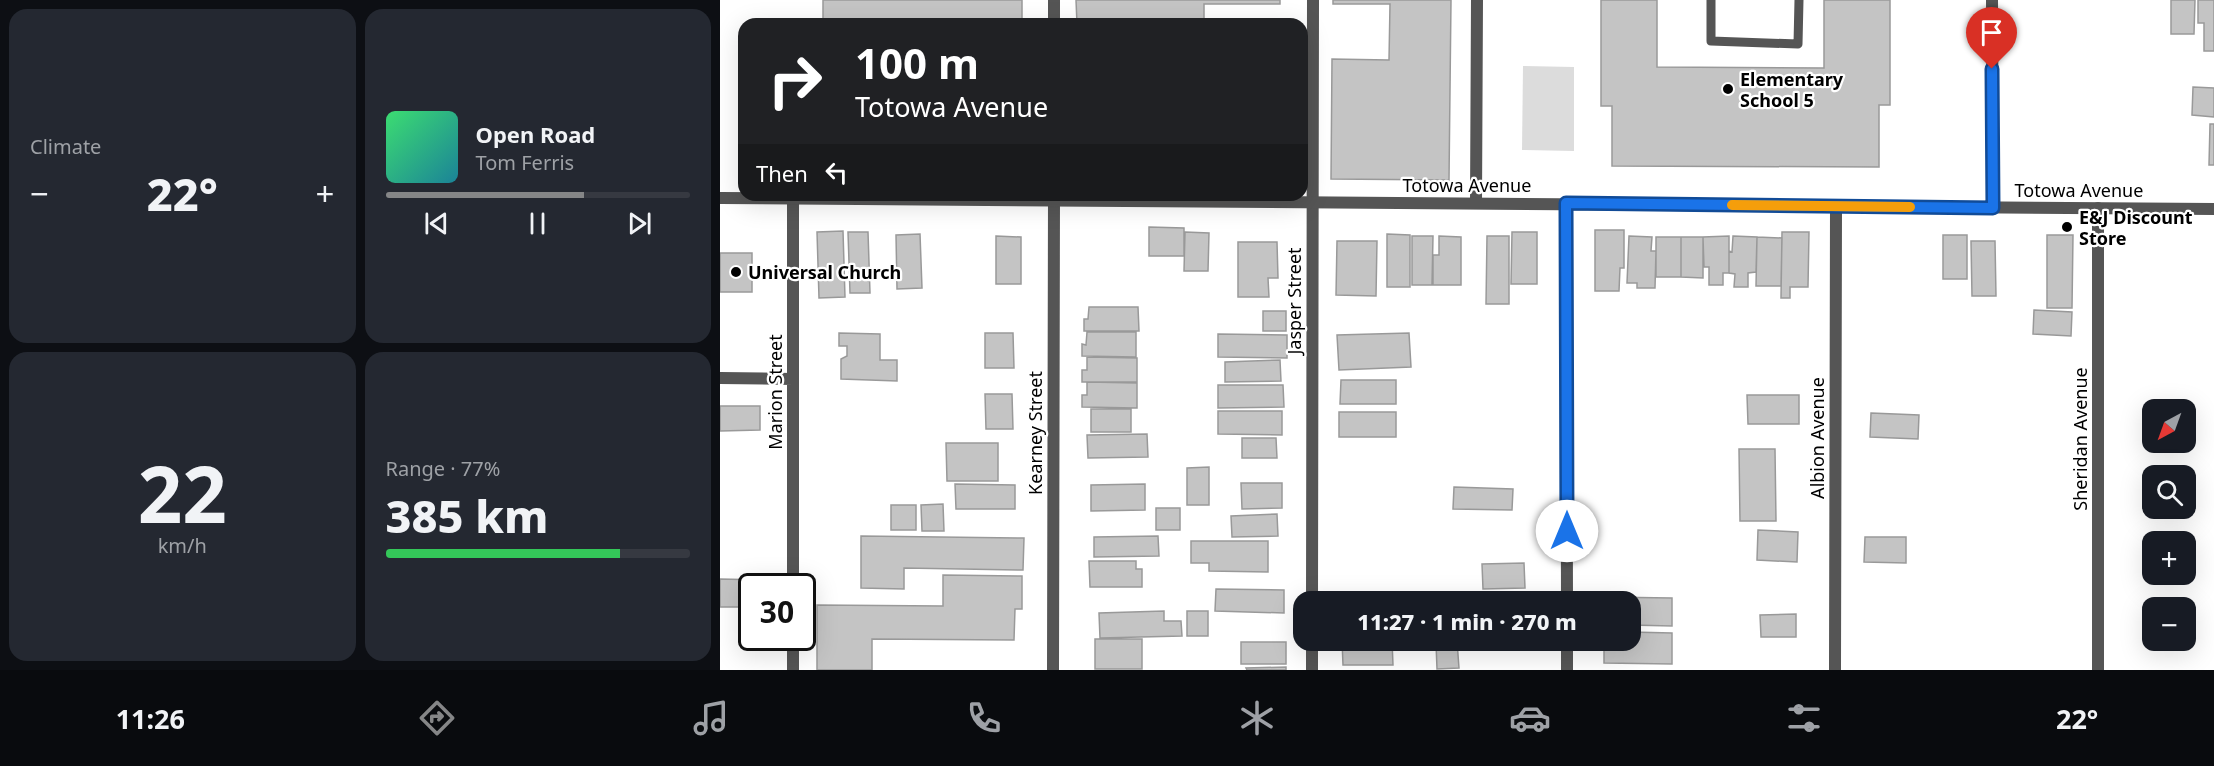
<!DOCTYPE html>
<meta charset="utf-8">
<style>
body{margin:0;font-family:"Noto Sans",sans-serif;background:#242831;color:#f1f3f6;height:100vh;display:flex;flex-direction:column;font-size:22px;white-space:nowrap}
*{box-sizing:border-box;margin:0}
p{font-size:20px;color:#9ea1a6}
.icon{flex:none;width:33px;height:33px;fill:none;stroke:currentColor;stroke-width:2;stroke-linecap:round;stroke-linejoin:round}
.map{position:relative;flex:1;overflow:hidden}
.sheet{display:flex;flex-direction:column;gap:9px;padding:9px;background:#0d0f14;width:720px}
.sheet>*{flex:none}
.banner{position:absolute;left:18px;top:18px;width:570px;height:183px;border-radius:18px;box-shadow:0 6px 24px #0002;background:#202124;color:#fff;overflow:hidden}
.needle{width:39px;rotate:221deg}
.controls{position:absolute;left:1422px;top:399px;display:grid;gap:12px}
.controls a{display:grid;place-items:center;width:54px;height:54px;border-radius:12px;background:#171b24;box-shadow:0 6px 24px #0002;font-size:30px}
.speed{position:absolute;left:18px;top:573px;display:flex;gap:12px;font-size:30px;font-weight:700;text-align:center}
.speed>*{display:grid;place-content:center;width:78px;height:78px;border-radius:50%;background:#171b24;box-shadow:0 6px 24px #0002;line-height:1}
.speed .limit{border:3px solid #111;border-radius:9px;background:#fff;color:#111}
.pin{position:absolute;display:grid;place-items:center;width:51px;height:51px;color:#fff;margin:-62px -26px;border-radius:50% 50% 50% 0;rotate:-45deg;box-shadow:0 0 6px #0007}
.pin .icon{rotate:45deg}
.me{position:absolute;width:66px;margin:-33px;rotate:0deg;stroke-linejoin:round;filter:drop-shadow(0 0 4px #0008)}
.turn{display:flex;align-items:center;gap:21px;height:126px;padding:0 18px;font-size:27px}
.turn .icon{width:78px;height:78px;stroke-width:2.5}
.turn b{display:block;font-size:42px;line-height:51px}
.then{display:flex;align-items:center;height:57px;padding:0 18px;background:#0003;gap:12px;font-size:22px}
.big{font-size:45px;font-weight:800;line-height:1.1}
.sheet .widget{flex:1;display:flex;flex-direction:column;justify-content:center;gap:9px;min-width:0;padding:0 21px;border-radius:18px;background:#242831}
.sheet .dial{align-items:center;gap:0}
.dial b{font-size:78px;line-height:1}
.song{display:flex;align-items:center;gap:18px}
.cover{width:72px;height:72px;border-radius:9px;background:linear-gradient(135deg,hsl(140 70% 55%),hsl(190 70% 35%))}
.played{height:6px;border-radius:3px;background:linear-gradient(90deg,#858687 65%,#363941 65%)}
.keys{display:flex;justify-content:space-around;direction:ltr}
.heat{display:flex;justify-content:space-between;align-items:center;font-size:33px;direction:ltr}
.charge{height:9px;border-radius:4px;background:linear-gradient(90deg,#34c759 77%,#363941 0)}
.sheet .tiles{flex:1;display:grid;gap:9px;grid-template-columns:repeat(2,1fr)}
.trip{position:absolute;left:573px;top:591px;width:348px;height:60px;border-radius:18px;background:#171b24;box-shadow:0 6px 24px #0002;font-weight:800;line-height:60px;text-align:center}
.tabs{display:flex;height:96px;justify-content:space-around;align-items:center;background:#090b0e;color:#9ea1a6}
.tabs .icon{width:42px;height:42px}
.tabs .active{color:#858687}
.tabs b{font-size:27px;color:#f1f3f6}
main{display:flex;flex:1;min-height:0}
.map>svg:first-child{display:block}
.green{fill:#dcdcdc}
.building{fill:#c4c4c4;stroke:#999;stroke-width:1.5}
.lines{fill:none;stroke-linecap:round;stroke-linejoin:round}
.service{stroke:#555;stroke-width:9}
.minor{stroke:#555;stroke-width:12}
.tertiary{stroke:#555;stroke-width:12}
.route-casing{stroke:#114b97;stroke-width:15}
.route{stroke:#1a73e8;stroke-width:10}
.slow{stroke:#f59e0b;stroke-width:10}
.poi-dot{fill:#000;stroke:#fff;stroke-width:2}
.labels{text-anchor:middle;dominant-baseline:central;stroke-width:4.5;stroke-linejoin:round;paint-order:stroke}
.poi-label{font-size:18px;font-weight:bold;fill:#000;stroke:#fff;text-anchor:start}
.street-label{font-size:18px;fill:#000;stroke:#fff}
</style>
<main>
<section class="sheet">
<div class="tiles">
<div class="widget"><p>Climate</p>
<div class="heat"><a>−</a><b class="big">22°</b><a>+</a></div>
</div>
<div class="widget">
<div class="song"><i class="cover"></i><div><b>Open Road</b><p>Tom Ferris</p></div></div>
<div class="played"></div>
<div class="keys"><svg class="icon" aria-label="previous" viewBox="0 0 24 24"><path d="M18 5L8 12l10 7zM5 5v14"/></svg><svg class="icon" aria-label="pause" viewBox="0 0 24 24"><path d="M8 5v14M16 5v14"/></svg><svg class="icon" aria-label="next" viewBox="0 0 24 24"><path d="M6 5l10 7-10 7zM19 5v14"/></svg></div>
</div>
<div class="widget dial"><b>22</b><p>km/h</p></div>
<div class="widget"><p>Range · 77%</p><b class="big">385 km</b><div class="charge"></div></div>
</div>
</section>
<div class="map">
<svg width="1494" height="670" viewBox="0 0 1494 670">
<rect width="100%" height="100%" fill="#fff"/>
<path class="green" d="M803 66 854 67V151L802 150Z"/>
<path class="building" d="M103 0H302V24H103Z
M356 0H560V4H484V24H442V22H424V24H357Z
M613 0H731L729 180 611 179 612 59 669 60 670 4H613Z
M881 0H937V67L1104 68V0H1170V105H1159V167L892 166V106H881Z
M1451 0H1475L1474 34H1451Z
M1478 0H1494V51H1484V23H1478Z
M1473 87 1494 88V117L1472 115Z
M1490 124H1494V165H1489Z
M429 227 464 228V256H429Z
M875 230H904V268H900L899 291H875Z
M123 231 125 297 99 298 97 232Z
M128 232H148L150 293H130Z
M465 232 489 233 488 271H464Z
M792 232H817V284H791Z
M1062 232H1089L1088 287H1070V298H1061Z
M200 234 202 288 177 289 176 235Z
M667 234 690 235V287H667Z
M1223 235H1247V279H1223Z
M1327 235H1353L1352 308H1327Z
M276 236 301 237V284H276Z
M692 236H713L712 285H692Z
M719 236 741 237V285H713V255H719Z
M767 236H789V304H766Z
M909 236 932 237 931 251H936L935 288H917V283H907Z
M1009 236V273H1003V285H989V267H984L983 237Z
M1013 236 1037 237 1036 272 1028 273V287H1014L1015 274 1009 273V251L1012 252Z
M936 237H961V277H936Z
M961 237H983V278L961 277Z
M1037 237 1062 238 1061 286H1036Z
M617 241H657L656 296 616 295Z
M1251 241H1275L1276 296H1252Z
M518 242H557L558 278H548L549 297H518Z
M0 253H32V292H0Z
M369 307H418L419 331H364V319H368Z
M1314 310 1352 312 1351 336 1313 334Z
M543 311H566V331H543Z
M367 332H416V357L362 356V344L366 345Z
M119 333 160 334V360H177V381L121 379V359L127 356V346H119Z
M265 333H293L294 368H265Z
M689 333 691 367 619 370 617 335Z
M498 334 567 335V358L498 357Z
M367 357 417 358V382H362V370H367Z
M560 360 561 381 505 382V362Z
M621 380H676V404H620Z
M367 382 417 383V408L362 407V395H367Z
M498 385H563L564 407 498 408Z
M265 394H292L293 429H266Z
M1027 395H1079V424H1028Z
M0 406H40V430L0 431Z
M371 409H411V432H371Z
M498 411H562V435L498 434Z
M619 412H676V437H619Z
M1151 413 1199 415 1198 439 1150 437Z
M427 434 428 457 368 458 367 435Z
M522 438H556L557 458H522Z
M226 443H278V481H227Z
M1019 449H1055L1056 521H1020Z
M489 467V505H467V468Z
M521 483H562V508L522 509Z
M235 484 295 485V509H236Z
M425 484V510L371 511V485Z
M734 487 793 489 792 510 733 509Z
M223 504 224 531H202L201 505Z
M171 505H196V530H171Z
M436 508H460V530H436Z
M557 514 558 536 512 537 511 516Z
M1038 530 1078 532 1077 562 1037 560Z
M141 536 304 538 303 570 184 568V589L141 588Z
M438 536 439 556 374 557V537Z
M1145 537H1186V563L1144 562Z
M471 541H548V572L489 571V563H471Z
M369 561H416V569H422V587H370Z
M804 563 805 588 763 589 762 564Z
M223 575 302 576V609H295L294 640 152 639V670H97V605L223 606Z
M0 579 46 580V586H32V607H0Z
M496 589 564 590V613L495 611Z
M883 597 952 598V626L910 625V602H883Z
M444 611V621H461L462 636 380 638 379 613Z
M467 611H488V636H467Z
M1076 614V637H1041L1040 615Z
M910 632 952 633V664L884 663V640H910Z
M375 639H422V669H375Z
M622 640H672L673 665H623Z
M737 641 739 668 717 669 716 643Z
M521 642H566V664H521Z
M566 667V670H527L526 668Z"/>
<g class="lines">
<path class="service" d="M991 0V41L1078 44 1079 0"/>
<path class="minor" d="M1272 0 1273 208
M334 24V0
M73 198V586
M756 203 757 0
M846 203 847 602
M1378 208V670
M0 378 73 379
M592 602 593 0
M73 638V670
M592 640V670
M847 640V670
M333 670 334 195
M1115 670 1116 207"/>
<path class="tertiary" d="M0 198 1494 209"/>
</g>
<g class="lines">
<g class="route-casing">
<path id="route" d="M847 531 846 203 1273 208 1272 69"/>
</g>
<use href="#route" class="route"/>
<path class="slow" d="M1012 205 1190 207"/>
</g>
<g class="poi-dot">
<circle cx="1008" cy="89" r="6"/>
<circle cx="1347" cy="227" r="6"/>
<circle cx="16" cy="272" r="6"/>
</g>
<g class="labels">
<g class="poi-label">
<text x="1020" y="79">Elementary<tspan x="1020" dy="21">School 5</tspan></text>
<text x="1359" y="217">E&amp;J Discount<tspan x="1359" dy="21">Store</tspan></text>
<text x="28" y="272">Universal Church</text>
</g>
<g class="street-label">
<text x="747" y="185">Totowa Avenue</text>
<text x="1359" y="190">Totowa Avenue</text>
<text transform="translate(574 301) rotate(-90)">Jasper Street</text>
<text transform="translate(55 392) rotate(-90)">Marion Street</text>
<text transform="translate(315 433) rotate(-90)">Kearney Street</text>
<text transform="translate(1097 438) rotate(-90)">Albion Avenue</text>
<text transform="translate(1360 439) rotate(-90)">Sheridan Avenue</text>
</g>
</g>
</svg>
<div class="controls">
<a><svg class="needle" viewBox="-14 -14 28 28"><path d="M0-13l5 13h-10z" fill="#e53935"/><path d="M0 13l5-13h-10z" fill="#9ea1a6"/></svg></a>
<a><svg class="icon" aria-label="search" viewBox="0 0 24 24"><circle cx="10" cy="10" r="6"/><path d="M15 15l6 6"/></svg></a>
<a>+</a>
<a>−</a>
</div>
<div class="speed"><div class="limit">30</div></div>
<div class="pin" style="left:1272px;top:69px;background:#d93025"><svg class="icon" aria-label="arrive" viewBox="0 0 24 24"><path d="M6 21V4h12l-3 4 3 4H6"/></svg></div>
<svg class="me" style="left:847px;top:531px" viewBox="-20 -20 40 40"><circle r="19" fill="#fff"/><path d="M0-13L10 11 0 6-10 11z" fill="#1a73e8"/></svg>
<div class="trip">11:27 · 1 min · 270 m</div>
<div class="banner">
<div class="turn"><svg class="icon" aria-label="right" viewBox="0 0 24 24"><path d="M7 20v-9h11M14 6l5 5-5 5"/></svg><div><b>100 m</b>Totowa Avenue</div></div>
<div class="then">Then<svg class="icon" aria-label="left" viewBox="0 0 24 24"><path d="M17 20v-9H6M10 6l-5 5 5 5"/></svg></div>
</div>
</div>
</main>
<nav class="tabs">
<b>11:26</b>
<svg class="icon active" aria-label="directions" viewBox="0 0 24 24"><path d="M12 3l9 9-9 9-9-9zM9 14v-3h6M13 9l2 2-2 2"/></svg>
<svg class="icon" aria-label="music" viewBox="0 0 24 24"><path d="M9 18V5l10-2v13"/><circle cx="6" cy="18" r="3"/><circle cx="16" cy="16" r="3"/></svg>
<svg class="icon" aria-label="phone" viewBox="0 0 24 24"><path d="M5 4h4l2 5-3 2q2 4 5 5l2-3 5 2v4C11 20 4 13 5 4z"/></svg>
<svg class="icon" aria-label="climate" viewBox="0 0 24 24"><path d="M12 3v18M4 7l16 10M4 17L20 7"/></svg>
<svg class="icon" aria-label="car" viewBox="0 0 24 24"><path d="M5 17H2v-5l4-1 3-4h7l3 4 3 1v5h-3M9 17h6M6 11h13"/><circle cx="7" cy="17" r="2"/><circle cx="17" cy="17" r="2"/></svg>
<svg class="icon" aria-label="filters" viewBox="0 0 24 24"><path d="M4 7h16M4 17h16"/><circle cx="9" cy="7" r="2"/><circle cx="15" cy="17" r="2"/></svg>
<b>22°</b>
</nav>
